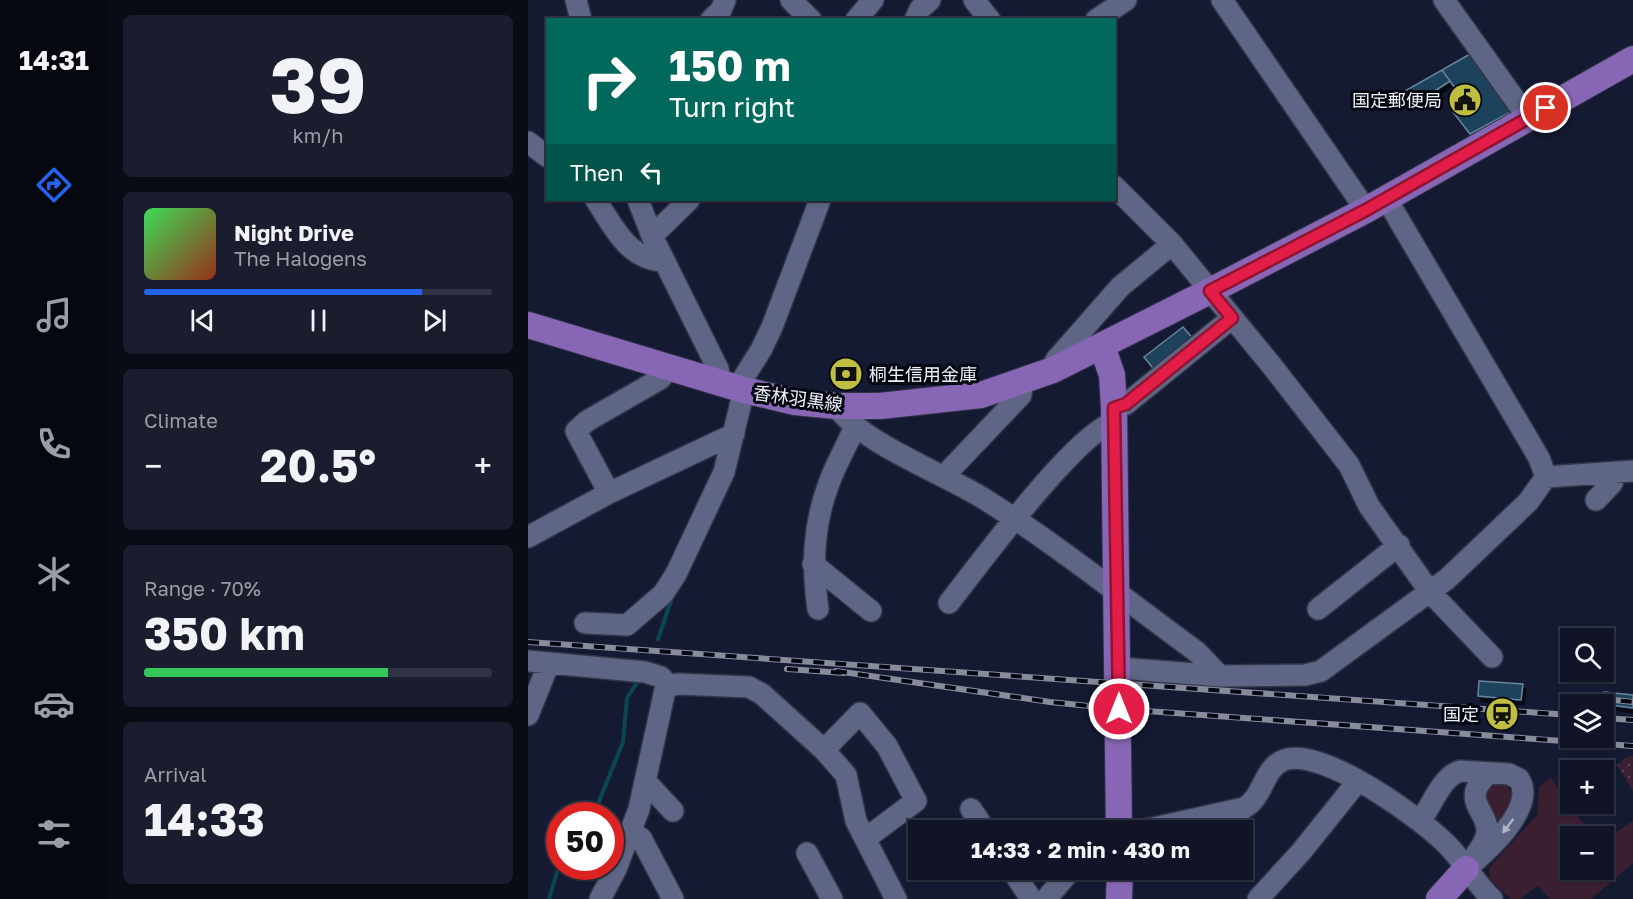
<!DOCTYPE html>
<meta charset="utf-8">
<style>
body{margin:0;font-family:"Golos Text","Noto Sans JP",sans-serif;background:#191d2e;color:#f1f3f6;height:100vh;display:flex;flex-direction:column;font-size:22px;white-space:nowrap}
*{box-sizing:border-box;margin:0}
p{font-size:20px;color:#9c9ea7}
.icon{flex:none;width:33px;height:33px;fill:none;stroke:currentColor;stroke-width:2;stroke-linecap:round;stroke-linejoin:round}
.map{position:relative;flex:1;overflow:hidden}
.panel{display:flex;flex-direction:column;gap:15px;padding:15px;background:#090b15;width:420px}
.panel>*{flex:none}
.top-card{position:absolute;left:18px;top:18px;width:570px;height:183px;border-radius:0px;box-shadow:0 2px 4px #0004,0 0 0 2px #303343;background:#00695c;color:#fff;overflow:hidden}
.controls{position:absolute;left:1032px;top:628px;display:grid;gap:12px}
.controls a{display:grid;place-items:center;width:54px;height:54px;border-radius:0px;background:#101426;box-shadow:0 2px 4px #0004,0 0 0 2px #303343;font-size:30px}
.speed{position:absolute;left:18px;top:802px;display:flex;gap:12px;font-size:30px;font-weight:700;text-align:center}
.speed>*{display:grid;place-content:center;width:78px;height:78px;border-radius:50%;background:#101426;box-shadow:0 2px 4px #0004,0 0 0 2px #303343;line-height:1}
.speed .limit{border:9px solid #d22;background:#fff;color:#111}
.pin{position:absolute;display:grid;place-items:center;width:51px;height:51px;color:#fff;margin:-26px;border:3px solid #fff;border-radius:50%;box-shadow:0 2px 6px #0007}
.me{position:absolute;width:66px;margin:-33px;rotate:0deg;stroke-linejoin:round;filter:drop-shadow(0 0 4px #0008)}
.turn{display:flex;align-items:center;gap:21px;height:126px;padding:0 24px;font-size:27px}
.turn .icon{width:78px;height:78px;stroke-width:2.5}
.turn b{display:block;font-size:42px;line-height:51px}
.then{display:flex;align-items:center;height:57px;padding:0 24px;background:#0003;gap:12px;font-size:22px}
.big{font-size:45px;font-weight:700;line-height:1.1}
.panel .tile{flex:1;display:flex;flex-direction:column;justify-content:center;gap:9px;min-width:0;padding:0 21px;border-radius:9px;background:#191d2e}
.panel .dial{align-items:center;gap:0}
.dial b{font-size:78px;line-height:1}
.song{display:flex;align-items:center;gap:18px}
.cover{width:72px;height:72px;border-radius:9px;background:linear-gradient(135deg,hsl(130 70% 55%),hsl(10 70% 35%))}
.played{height:6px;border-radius:3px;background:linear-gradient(90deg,#2563eb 80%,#303343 80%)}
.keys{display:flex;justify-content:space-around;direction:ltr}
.heat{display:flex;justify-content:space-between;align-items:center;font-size:33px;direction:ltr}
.charge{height:9px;border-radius:4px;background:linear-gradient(90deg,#34c759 70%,#303343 0)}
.trip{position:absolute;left:380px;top:820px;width:345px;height:60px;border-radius:0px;background:#101426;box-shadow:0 2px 4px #0004,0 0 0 2px #303343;font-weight:700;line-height:60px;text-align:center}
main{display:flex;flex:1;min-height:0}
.menu{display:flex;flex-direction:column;width:108px;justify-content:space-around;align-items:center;background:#06080f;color:#9c9ea7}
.menu .icon{width:42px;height:42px}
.menu .selected{color:#2563eb}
.menu b{font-size:27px;color:#f1f3f6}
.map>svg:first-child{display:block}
.grass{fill:#3a1f31}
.park{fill:url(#park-dots)}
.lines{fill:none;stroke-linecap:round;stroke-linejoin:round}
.stream{stroke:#0a4850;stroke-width:4}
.building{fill:#1f435c;stroke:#66849b;stroke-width:1.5;filter:url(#shadow)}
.minor-casing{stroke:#323447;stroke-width:24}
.major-casing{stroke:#323447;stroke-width:28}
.minor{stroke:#5f6685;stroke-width:21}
.major{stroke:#8767b5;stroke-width:26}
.rail-casing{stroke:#878b9d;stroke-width:6}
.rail{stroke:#040610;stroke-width:4;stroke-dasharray:11;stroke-linecap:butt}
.oneway{fill:#aeb3c7}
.route-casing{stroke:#92132f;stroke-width:15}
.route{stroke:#e11d48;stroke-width:10}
.labels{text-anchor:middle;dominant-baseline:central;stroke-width:6;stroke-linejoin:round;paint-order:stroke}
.poi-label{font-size:18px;fill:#eff2fd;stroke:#040610;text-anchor:end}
.street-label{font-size:18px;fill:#eff2fd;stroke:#040610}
</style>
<main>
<nav class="menu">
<b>14:31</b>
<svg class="icon selected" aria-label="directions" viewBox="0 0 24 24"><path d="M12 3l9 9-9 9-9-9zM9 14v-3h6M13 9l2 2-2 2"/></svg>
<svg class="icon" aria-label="music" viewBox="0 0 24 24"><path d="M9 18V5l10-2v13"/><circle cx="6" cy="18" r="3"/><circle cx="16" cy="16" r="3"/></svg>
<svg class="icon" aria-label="phone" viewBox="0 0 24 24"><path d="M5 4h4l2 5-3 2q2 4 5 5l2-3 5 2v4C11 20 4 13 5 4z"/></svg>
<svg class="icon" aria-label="climate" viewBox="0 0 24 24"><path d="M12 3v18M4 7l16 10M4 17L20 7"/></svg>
<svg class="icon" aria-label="car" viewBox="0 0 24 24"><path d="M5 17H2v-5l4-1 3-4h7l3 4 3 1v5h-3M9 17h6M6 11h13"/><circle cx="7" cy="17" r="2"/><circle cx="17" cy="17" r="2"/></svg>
<svg class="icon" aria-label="filters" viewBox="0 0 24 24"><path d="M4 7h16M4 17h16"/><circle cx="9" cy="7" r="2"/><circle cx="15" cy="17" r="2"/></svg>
</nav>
<section class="panel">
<div class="tile dial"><b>39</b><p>km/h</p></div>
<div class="tile">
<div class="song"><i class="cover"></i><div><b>Night Drive</b><p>The Halogens</p></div></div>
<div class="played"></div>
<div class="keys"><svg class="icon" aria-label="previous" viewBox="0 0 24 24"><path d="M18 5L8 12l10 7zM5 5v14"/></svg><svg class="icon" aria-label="pause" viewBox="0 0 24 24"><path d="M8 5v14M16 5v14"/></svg><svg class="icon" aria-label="next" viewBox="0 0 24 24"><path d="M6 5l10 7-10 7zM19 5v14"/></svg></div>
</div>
<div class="tile"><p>Climate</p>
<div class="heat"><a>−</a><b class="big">20.5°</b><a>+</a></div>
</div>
<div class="tile"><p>Range · 70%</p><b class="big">350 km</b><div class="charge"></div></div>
<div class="tile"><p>Arrival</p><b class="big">14:33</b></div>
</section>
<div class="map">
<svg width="1105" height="899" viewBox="0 0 1105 899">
<defs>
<pattern id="park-dots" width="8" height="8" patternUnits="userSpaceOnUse" patternTransform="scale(1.5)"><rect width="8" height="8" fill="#3a1f31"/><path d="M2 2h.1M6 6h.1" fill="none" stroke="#574050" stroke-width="1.8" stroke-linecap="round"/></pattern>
<filter id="shadow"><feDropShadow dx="3" dy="5" stdDeviation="0" flood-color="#0009"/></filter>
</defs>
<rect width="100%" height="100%" fill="#151a33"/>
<path class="grass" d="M1023 778 1065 837H1042V870H1076V840L1105 821V863L1063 899H1022L1010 886 992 899H983L962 879 961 868 1009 815 1011 787Z
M970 783 979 786 987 798 969 828 956 807 958 790Z"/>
<path class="park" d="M1100 756H1105V791L1089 765Z"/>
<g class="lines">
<path class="stream" d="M130 639 145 595
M65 816 95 742 99 698 110 681
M21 899 32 862"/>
</g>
<path class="building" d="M942 54 983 112 942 134 925 112 938 103 914 70Z
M914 70 922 81 887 104 877 91Z
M655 327 667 341 629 373 616 357Z
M951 681 995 684 993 700 950 696Z
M1076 692 1105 695V708L1075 704Z"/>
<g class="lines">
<g class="minor-casing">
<path id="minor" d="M48 0 53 20
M263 0 283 20
M446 0 462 20
M694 0 838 210
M916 0 1000 118
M183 20 193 10 197 0
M328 20 345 0
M387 20 392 9 402 0
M568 20 598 0
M0 142 20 157
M586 186 644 244 744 366 821 465 841 506 902 592 964 657
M68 200C85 226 100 260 136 261
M110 200 124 236 190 369 193 383
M124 236 161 200
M525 370 528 360 592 287 644 244
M209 388 233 350 244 327 292 200
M308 406C336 445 416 473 458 500 531 546 599 601 669 652L692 676
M586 408 598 404 704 318
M417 475 493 395 494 383
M1018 477 1105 471
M81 493 48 431 59 421 132 379 141 368
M1068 500 1084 483 1087 474
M0 537 81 493 206 434
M285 564 343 611
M421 603C449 567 549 431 587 422
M290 609C284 566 285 527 300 486 307 465 319 446 327 426
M790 609 871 545
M57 623 99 625 135 594 148 574 196 472 216 390
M0 661 117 672 133 677 141 686
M591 668 692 676 777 675 793 671 919 579 1000 502 1018 477 1011 458 858 198
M0 715 21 663
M296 750 332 713 359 746 388 801 337 839
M118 782 145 811
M443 809 458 831
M892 821C904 806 913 777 932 771L981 774 991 779C1009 808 958 852 938 869 944 858 958 845 959 832 961 811 930 800 961 773
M103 831 113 838 145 899
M612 831 716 808C736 797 735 768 756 760 794 746 898 821 923 849 938 865 948 884 964 899
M279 853 304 899
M484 870 503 899
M72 899 88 869 111 809 137 690 141 686 150 684 221 687 234 694 296 750 318 775 328 821 368 899
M518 899 543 870
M730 899 773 852 830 781"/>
</g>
<g class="major-casing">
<path id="major" d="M0 325 216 390 267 402 308 406H352L453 395 525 370 682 291 838 210 1105 59
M574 346 584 375 586 408 591 831
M591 899 592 870
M911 899 938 869"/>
</g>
<use href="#minor" class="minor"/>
<use href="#major" class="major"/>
<g class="rail-casing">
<path id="rail" d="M0 642 1042 715
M259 669 316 673
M308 671 522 702 591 709 1105 746
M1049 696 1105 702
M1076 718 1105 720"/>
</g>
<use href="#rail" class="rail"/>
</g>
<defs><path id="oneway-solid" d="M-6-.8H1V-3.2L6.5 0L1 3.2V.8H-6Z" transform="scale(1.5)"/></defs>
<use class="oneway" href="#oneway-solid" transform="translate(980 826) rotate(127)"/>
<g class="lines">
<g class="route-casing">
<path id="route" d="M591 709 586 408 598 404 704 318 682 291 838 210 1018 108"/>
</g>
<use href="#route" class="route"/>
</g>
<defs>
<g id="civic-disc" transform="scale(1.725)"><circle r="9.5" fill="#bfbe42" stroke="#040610"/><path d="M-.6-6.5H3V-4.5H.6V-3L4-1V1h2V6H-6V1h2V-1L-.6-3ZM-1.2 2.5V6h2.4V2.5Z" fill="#111"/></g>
<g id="bank-disc" transform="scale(1.725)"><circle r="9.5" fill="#bfbe42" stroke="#040610"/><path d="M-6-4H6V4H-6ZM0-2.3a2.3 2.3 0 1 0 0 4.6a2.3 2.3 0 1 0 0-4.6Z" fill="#111"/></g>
<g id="station-disc" transform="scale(1.725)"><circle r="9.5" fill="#bfbe42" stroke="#040610"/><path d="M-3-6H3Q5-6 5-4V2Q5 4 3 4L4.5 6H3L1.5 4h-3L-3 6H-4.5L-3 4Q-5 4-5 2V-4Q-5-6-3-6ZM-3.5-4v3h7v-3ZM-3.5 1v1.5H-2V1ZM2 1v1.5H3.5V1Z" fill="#111"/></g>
</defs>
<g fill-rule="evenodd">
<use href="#civic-disc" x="937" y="100"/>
<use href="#bank-disc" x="318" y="374"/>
<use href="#station-disc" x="974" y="714"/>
</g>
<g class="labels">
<g class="poi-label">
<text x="914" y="100">国定郵便局</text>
<text x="341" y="374" text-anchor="start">桐生信用金庫</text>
<text x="951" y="714">国定</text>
</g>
<g class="street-label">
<text transform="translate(270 398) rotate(8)">香林羽黒線</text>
</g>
</g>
</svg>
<div class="controls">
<a><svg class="icon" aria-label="search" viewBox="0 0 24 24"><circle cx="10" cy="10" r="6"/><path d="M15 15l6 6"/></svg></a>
<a><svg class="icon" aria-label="layers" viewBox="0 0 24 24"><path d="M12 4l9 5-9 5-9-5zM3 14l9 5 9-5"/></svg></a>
<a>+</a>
<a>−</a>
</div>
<div class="speed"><div class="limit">50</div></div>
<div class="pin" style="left:1018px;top:108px;background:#d93025"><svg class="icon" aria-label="arrive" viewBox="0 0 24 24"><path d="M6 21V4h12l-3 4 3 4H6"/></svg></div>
<svg class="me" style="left:591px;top:709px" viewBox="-20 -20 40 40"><circle r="17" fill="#e11d48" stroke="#fff" stroke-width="3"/><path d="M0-11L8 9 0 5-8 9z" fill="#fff"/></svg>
<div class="trip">14:33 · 2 min · 430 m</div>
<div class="top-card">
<div class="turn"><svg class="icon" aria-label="right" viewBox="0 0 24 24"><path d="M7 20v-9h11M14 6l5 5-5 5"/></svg><div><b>150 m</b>Turn right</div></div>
<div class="then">Then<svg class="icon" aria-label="left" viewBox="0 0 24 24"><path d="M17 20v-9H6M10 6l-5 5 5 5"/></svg></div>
</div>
</div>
</main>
